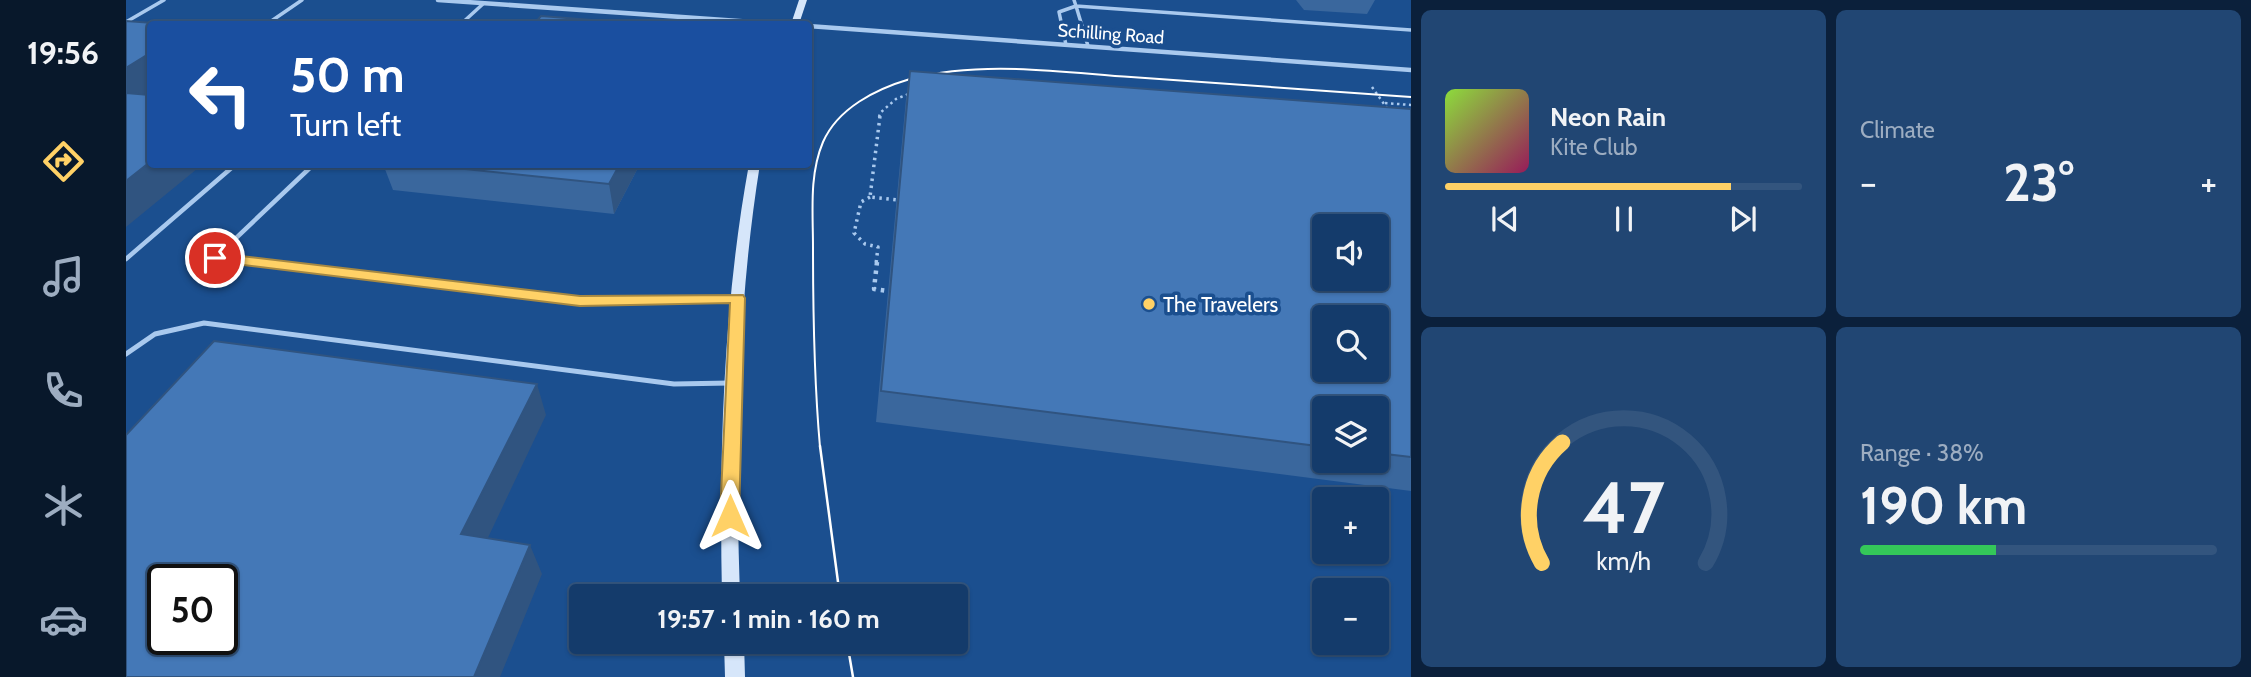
<!DOCTYPE html>
<meta charset="utf-8">
<style>
body{margin:0;font-family:Cabin,sans-serif;background:#214673;color:#f1f3f6;height:100vh;display:flex;flex-direction:column;font-size:26px;white-space:nowrap}
*{box-sizing:border-box;margin:0}
p{font-size:23px;color:#9dadc1}
.icon{flex:none;width:38px;height:38px;fill:none;stroke:currentColor;stroke-width:2;stroke-linecap:round;stroke-linejoin:round}
.map{position:relative;flex:1;overflow:hidden}
.side{display:flex;flex-direction:column;gap:10px;padding:10px;background:#0b203b;width:840px}
.side>*{flex:none}
.guide{position:absolute;left:21px;top:21px;width:665px;height:147px;border-radius:7px;box-shadow:0 2px 5px #0004,0 0 0 2px #33557e;background:#1a4fa0;color:#fff;overflow:hidden}
.buttons{position:absolute;left:1186px;top:214px;display:grid;gap:14px}
.buttons a{display:grid;place-items:center;width:77px;height:77px;border-radius:7px;background:#143b6b;box-shadow:0 2px 5px #0004,0 0 0 2px #33557e;font-size:35px}
.speed{position:absolute;left:21px;top:564px;display:flex;gap:14px;font-size:35px;font-weight:700;text-align:center}
.speed>*{display:grid;place-content:center;width:91px;height:91px;border-radius:50%;background:#143b6b;box-shadow:0 2px 5px #0004,0 0 0 2px #33557e;line-height:1}
.speed .limit{border:4px solid #111;border-radius:10px;background:#fff;color:#111}
.pin{position:absolute;display:grid;place-items:center;width:60px;height:60px;color:#fff;margin:-30px;border:4px solid #fff;border-radius:50%;box-shadow:0 2px 7px #0007}
.me{position:absolute;width:77px;margin:-38px;rotate:0deg;stroke-linejoin:round;filter:drop-shadow(0 0 5px #0008)}
.turn{display:flex;align-items:center;gap:24px;height:147px;padding:0 28px;font-size:32px}
.turn .icon{width:91px;height:91px;stroke-width:2.5}
.turn b{display:block;font-size:49px;line-height:60px}
.big{font-size:52px;font-weight:800;line-height:1.1}
.side .card{flex:1;display:flex;flex-direction:column;justify-content:center;gap:10px;min-width:0;padding:0 24px;border-radius:10px;background:#214673}
.side .dial{align-items:center;gap:0}
.dial svg{height:182px;overflow:visible;fill:none;stroke:#33557e;stroke-width:7;stroke-linecap:round;text-anchor:middle}
.dial text{fill:#f1f3f6;stroke:none}
.song{display:flex;align-items:center;gap:21px}
.cover{width:84px;height:84px;border-radius:10px;background:linear-gradient(135deg,hsl(90 70% 55%),hsl(330 70% 35%))}
.played{height:7px;border-radius:4px;background:linear-gradient(90deg,#ffd166 80%,#33557e 80%)}
.keys{display:flex;justify-content:space-around;direction:ltr}
.heat{display:flex;justify-content:space-between;align-items:center;font-size:38px;direction:ltr}
.charge{height:10px;border-radius:5px;background:linear-gradient(90deg,#34c759 38%,#33557e 0)}
.side .tiles{flex:1;display:grid;gap:10px;grid-template-columns:repeat(2,1fr)}
.trip{position:absolute;left:443px;top:584px;width:399px;height:70px;border-radius:7px;background:#143b6b;box-shadow:0 2px 5px #0004,0 0 0 2px #33557e;font-weight:800;line-height:70px;text-align:center}
main{display:flex;flex:1;min-height:0}
.tabs{display:flex;flex-direction:column;width:126px;justify-content:space-around;align-items:center;background:#08182b;color:#9dadc1}
.tabs .icon{width:49px;height:49px}
.tabs .selected{color:#ffd166}
.tabs b{font-size:32px;color:#f1f3f6}
.map>svg:first-child{display:block}
.lines{fill:none;stroke-linecap:round;stroke-linejoin:round}
.path-far2{stroke:#a9c9ee;stroke-width:2.5;stroke-dasharray:2.5 3.5;stroke-linecap:butt}
.path-far1{stroke:#a9c9ee;stroke-width:3.5;stroke-dasharray:2.5 4.5;stroke-linecap:butt}
.path{stroke:#a9c9ee;stroke-width:4.5;stroke-dasharray:3.5 5;stroke-linecap:butt}
.lane-far2{stroke:#a9c9ee;stroke-width:3.5}
.lane-far1{stroke:#a9c9ee;stroke-width:4.5}
.lane{stroke:#a9c9ee;stroke-width:5}
.street{stroke:#a9c9ee;stroke-width:4.5}
.secondary{fill:#d6e6fa;fill-rule:evenodd}
.tram-far1{stroke:#fff;stroke-width:2}
.tram{stroke:#fff;stroke-width:2.5}
.wall{fill:#3a679d;fill-rule:evenodd}
.shaded-wall{fill:#305480}
.building{fill:#4478b7;stroke:#305480;stroke-width:2;fill-rule:evenodd}
.route{fill:#ffd166;stroke:#a68842;stroke-width:2}
.poi-dot{fill:#ffd166;stroke:#1b4f8f;stroke-width:2.5}
.labels{text-anchor:middle;dominant-baseline:central;stroke-width:7;stroke-linejoin:round;paint-order:stroke}
.far-street-label{font-size:18px;fill:#fff;stroke:#1b4f8f}
.poi-label{font-size:21px;fill:#fff;stroke:#1b4f8f;text-anchor:start}
</style>
<main>
<nav class="tabs">
<b>19:56</b>
<svg class="icon selected" aria-label="directions" viewBox="0 0 24 24"><path d="M12 3l9 9-9 9-9-9zM9 14v-3h6M13 9l2 2-2 2"/></svg>
<svg class="icon" aria-label="music" viewBox="0 0 24 24"><path d="M9 18V5l10-2v13"/><circle cx="6" cy="18" r="3"/><circle cx="16" cy="16" r="3"/></svg>
<svg class="icon" aria-label="phone" viewBox="0 0 24 24"><path d="M5 4h4l2 5-3 2q2 4 5 5l2-3 5 2v4C11 20 4 13 5 4z"/></svg>
<svg class="icon" aria-label="climate" viewBox="0 0 24 24"><path d="M12 3v18M4 7l16 10M4 17L20 7"/></svg>
<svg class="icon" aria-label="car" viewBox="0 0 24 24"><path d="M5 17H2v-5l4-1 3-4h7l3 4 3 1v5h-3M9 17h6M6 11h13"/><circle cx="7" cy="17" r="2"/><circle cx="17" cy="17" r="2"/></svg>
</nav>
<div class="map">
<svg width="1285" height="677" viewBox="0 0 1285 677">
<rect width="100%" height="100%" fill="#1b4f8f"/>
<g class="lines">
<path class="path-far2" d="M1246 87 1263 111
M1259 103 1285 105
M753 117 754 113 770 99 785 93"/>
<path class="path-far1" d="M754 116 744 197 771 200
M744 197 735 202 728 233 739 244 752 247 750 264"/>
<path class="path" d="M751 262 748 289 762 291"/>
<path class="lane-far2" d="M948 0 950 6 1285 30
M0 22 38 0
M141 24 176 0
M335 24 358 3
M940 45 933 12 950 6 962 46"/>
<path class="lane-far1" d="M0 259 110 164
M137 264 89 258 188 164"/>
<path class="lane" d="M122 262 454 301 609 298
M0 354 29 334 78 323 548 384 604 383"/>
<path class="street" d="M312 0 657 24
M682 26 1285 70"/>
<path class="secondary" d="M673 0H681L673 24H665Z
M623 164H634C611 307 609 453 614 597H596C593 453 597 306 623 164Z
M598 642H618L619 677H599Z"/>
<path class="tram-far1" d="M694 447C688 380 687 314 687 247 687 212 683 175 697 142 712 108 750 89 784 79 856 60 933 72 1005 77 1099 84 1192 90 1285 97"/>
<path class="tram" d="M694 446 714 597
M721 642 727 677"/>
</g>
<path class="wall" d="M1170 0H1249L1241 14 1178 10Z
M784 71 1285 109V491L750 422 780 99ZM1199 408H1251V460H1199Z
M257 164H514L488 214 267 190Z"/>
<path class="shaded-wall" d="M24 53V90L0 107V68Z
M24 162V164H77L0 227V181Z
M494 164H514L488 214 483 184Z
M411 384 420 415 350 563 335 534Z
M404 545 416 574 374 677H348Z"/>
<path class="building" d="M415 16 517 24H408Z
M0 21 41 24H24V53L0 68Z
M784 71 1285 109V457L1251 453V408H1199V447L755 391ZM1199 226H1251V278H1199ZM1199 317H1251V369H1199Z
M0 93 24 95V162L0 181Z
M292 164H494L483 184Z
M88 341 411 384 335 534 404 545 348 677H0V435ZM37 579H96V639H37Z"/>
<path class="route" d="M89 253 454 296 617 295 619 298 613 516 611 522 604 524 597 522 594 516 604 303 454 306 84 261 82 258Z"/>
<circle class="poi-dot" cx="1023" cy="304" r="7"/>
<g class="labels">
<g class="far-street-label">
<text transform="translate(985 34) rotate(4)">Schilling Road</text>
</g>
<g class="poi-label">
<text x="1037" y="304">The Travelers</text>
</g>
</g>
</svg>
<div class="buttons">
<a><svg class="icon" aria-label="sound" viewBox="0 0 24 24"><path d="M4 9h4l5-4v14l-5-4H4zM17 9q2 3 0 6"/></svg></a>
<a><svg class="icon" aria-label="search" viewBox="0 0 24 24"><circle cx="10" cy="10" r="6"/><path d="M15 15l6 6"/></svg></a>
<a><svg class="icon" aria-label="layers" viewBox="0 0 24 24"><path d="M12 4l9 5-9 5-9-5zM3 14l9 5 9-5"/></svg></a>
<a>+</a>
<a>−</a>
</div>
<div class="speed"><div class="limit">50</div></div>
<div class="pin" style="left:89px;top:258px;background:#d93025"><svg class="icon" aria-label="arrive" viewBox="0 0 24 24"><path d="M6 21V4h12l-3 4 3 4H6"/></svg></div>
<svg class="me" style="left:604px;top:516px" viewBox="-20 -20 40 40"><path d="M0-17L14 15 0 8-14 15z" fill="#ffd166" stroke="#fff" stroke-width="4"/></svg>
<div class="trip">19:57 · 1 min · 160 m</div>
<div class="guide">
<div class="turn"><svg class="icon" aria-label="left" viewBox="0 0 24 24"><path d="M17 20v-9H6M10 6l-5 5 5 5"/></svg><div><b>50 m</b>Turn left</div></div>
</div>
</div>
<section class="side">
<div class="tiles">
<div class="card">
<div class="song"><i class="cover"></i><div><b>Neon Rain</b><p>Kite Club</p></div></div>
<div class="played"></div>
<div class="keys"><svg class="icon" aria-label="previous" viewBox="0 0 24 24"><path d="M18 5L8 12l10 7zM5 5v14"/></svg><svg class="icon" aria-label="pause" viewBox="0 0 24 24"><path d="M8 5v14M16 5v14"/></svg><svg class="icon" aria-label="next" viewBox="0 0 24 24"><path d="M6 5l10 7-10 7zM19 5v14"/></svg></div>
</div>
<div class="card"><p>Climate</p>
<div class="heat"><a>−</a><b class="big">23°</b><a>+</a></div>
</div>
<div class="card dial"><svg viewBox="0 0 100 80">
<path d="M14 69A42 42 0 1 1 86 69"/>
<path d="M14 69A42 42 0 0 1 23 16" stroke="#ffd166"/>
<text x="50" y="56" font-size="32" font-weight="700">47</text>
<text x="50" y="72" font-size="11">km/h</text>
</svg></div>
<div class="card"><p>Range · 38%</p><b class="big">190 km</b><div class="charge"></div></div>
</div>
</section>
</main>
